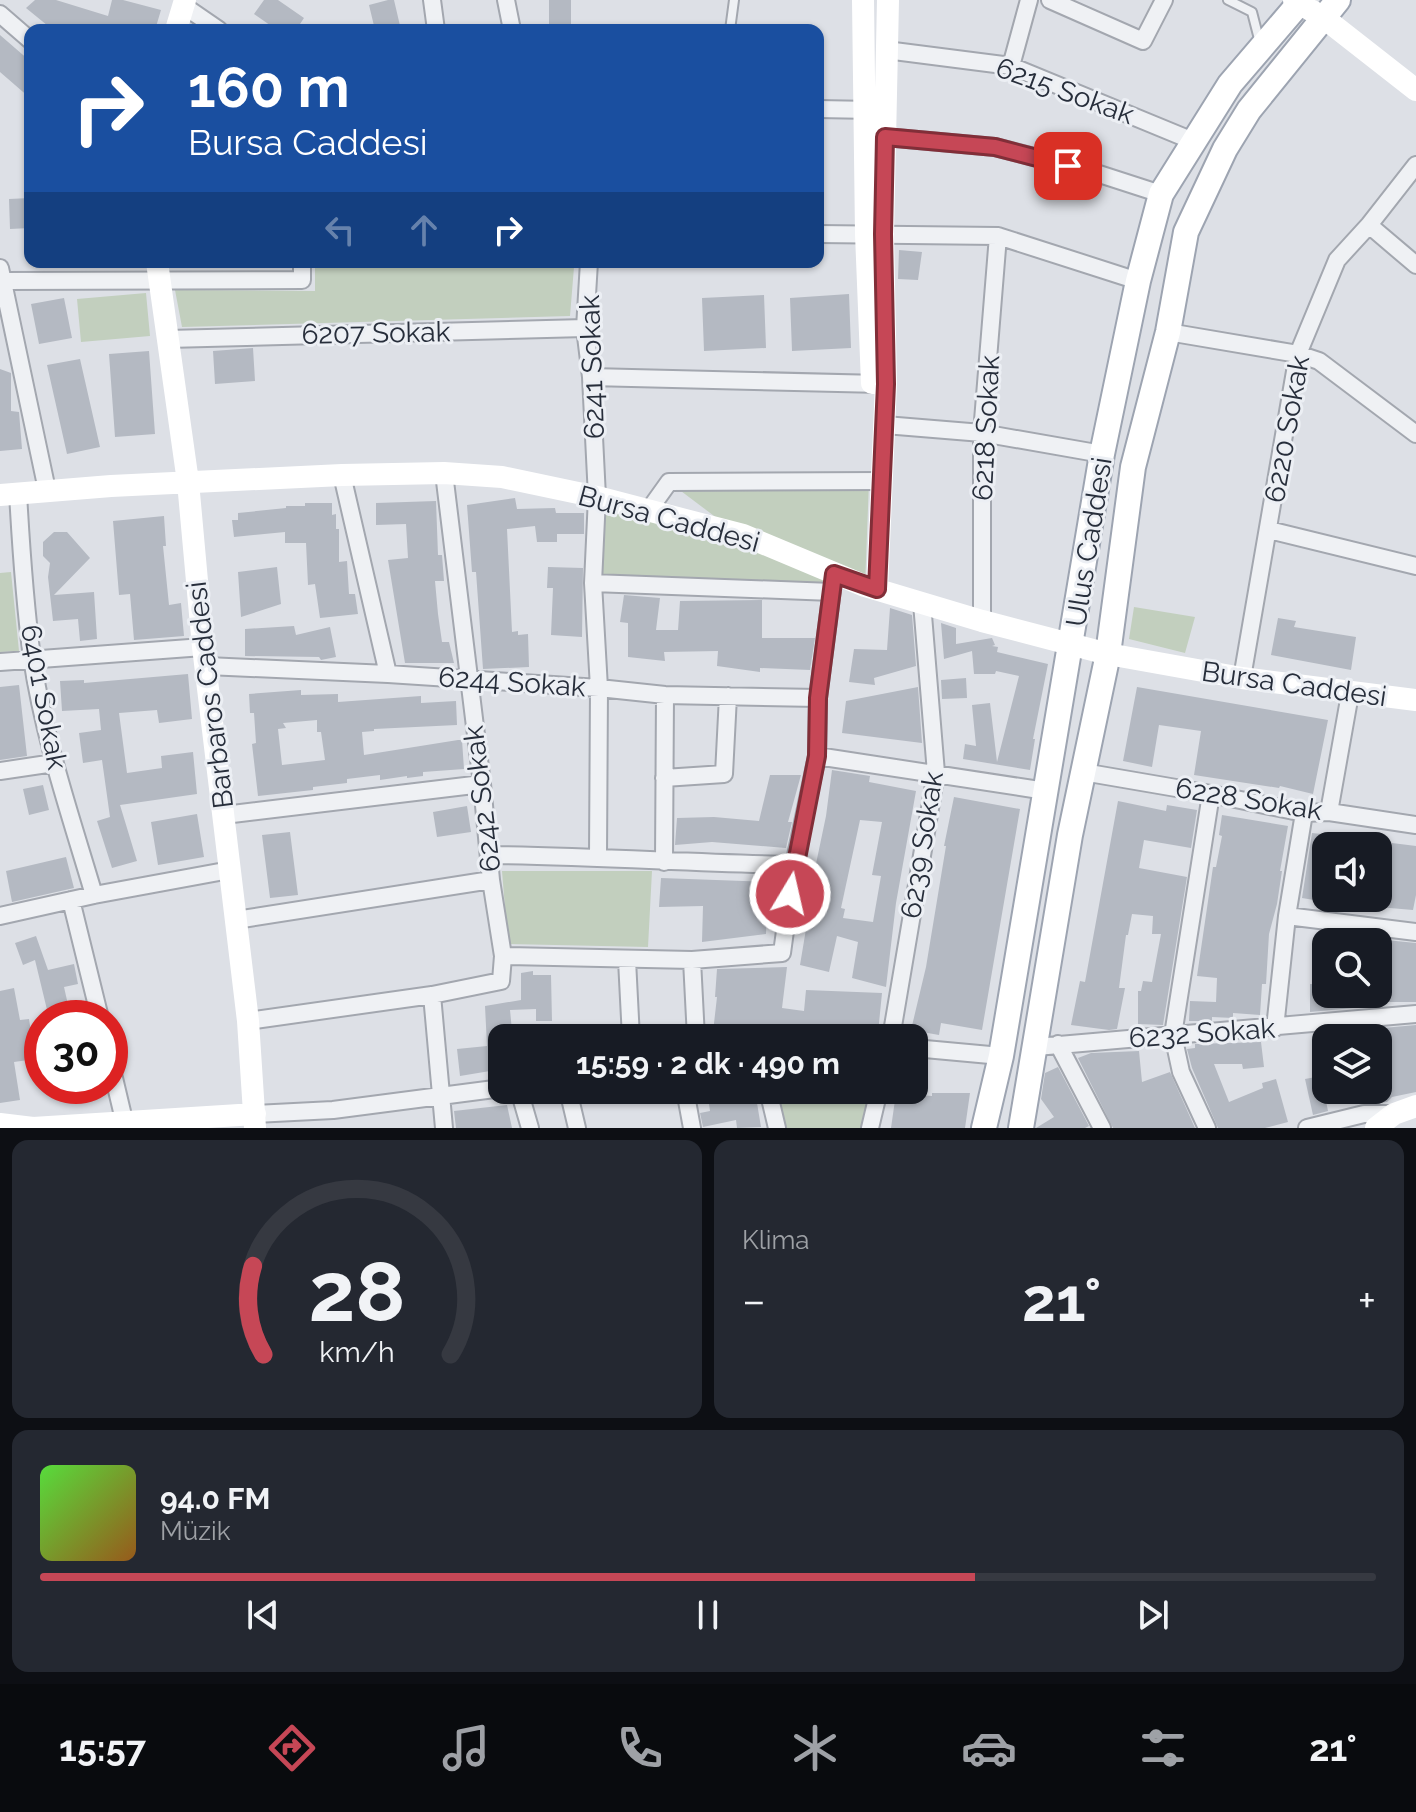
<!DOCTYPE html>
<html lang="tr">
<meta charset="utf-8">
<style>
body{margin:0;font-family:Raleway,sans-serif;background:#242831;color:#f1f3f6;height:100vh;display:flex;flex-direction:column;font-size:30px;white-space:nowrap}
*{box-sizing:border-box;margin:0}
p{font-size:26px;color:#9ea1a6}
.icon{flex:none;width:44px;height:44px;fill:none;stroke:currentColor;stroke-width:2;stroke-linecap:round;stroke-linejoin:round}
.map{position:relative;height:1128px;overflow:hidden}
.side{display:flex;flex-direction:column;gap:12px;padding:12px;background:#0d0f14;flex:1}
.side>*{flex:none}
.banner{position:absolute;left:24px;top:24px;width:800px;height:244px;border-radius:16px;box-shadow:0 2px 6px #0004;background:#1a4fa0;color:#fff;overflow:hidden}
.controls{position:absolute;left:1312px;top:832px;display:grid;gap:16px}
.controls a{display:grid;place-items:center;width:80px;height:80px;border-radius:16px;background:#171b24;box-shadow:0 2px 6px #0004;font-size:40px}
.speed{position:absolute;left:24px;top:1000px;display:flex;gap:16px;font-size:40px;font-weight:700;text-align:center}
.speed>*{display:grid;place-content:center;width:104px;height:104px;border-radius:50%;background:#171b24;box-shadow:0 2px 6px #0004;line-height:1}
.speed .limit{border:12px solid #d22;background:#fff;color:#111}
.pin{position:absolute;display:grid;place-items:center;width:68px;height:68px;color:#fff;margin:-34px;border-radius:16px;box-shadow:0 4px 12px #0006}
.me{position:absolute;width:88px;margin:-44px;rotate:9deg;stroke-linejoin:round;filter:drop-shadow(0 0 6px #0008)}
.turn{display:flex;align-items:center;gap:28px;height:168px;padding:0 32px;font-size:36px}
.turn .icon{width:104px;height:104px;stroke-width:2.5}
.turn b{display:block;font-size:56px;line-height:68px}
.lanes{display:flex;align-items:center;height:76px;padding:0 32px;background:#0003;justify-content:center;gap:40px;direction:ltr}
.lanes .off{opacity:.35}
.big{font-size:60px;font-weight:700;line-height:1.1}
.side .card{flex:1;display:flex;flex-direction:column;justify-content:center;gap:12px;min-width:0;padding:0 28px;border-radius:16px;background:#242831}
.side .dial{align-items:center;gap:0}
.dial svg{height:208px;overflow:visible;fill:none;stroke:#363941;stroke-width:7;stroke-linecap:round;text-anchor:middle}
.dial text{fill:#f1f3f6;stroke:none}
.song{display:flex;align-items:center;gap:24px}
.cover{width:96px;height:96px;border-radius:12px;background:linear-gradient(135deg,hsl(110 70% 55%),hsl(30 70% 35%))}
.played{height:8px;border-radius:4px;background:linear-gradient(90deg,#c64756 70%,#363941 70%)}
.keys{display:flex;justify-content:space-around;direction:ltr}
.heat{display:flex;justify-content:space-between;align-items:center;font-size:44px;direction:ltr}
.side .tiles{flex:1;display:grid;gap:12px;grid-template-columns:1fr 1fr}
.card:last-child{grid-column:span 2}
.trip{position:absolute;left:488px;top:1024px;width:440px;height:80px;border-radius:16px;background:#171b24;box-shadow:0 2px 6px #0004;font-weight:700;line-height:80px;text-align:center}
.menu{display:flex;height:128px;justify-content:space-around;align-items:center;background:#090b0e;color:#9ea1a6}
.menu .icon{width:56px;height:56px}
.menu .selected{color:#c64756}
.menu b{font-size:36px;color:#f1f3f6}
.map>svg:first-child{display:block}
.green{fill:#c2cfbe}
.building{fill:#b4b9c2;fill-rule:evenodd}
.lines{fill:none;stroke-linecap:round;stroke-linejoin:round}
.lane-casing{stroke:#a3a7af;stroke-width:12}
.street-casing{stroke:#a3a7af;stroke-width:20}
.primary-casing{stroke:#9da4b1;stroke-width:28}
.lane{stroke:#eff1f4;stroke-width:8}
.street{stroke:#eff1f4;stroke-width:16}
.secondary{stroke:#fff;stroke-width:22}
.primary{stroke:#fff;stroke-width:24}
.route-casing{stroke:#812e38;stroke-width:20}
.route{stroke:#c64756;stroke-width:14}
.labels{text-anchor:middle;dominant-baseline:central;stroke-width:6;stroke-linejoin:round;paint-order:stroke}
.street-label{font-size:28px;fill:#272e3b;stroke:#eceff4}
</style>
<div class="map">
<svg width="1416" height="1128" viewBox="0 0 1416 1128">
<rect width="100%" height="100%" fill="#dde0e6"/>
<path class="green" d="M315 267H574L570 316 182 327 175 290 315 291Z
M146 293 150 336 81 342 77 299Z
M669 482H869L865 586 835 573 832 592 593 583 597 497 734 531Z
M11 572 19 651 0 652V573Z
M1134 607 1195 617 1185 653 1129 639Z
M502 871H652L648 947 508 944Z
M778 1090H869L861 1128H784Z"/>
<path class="building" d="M35 0H56L108 16 112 0H123L161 10 155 30H53L26 8Z
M264 0H278L304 18 296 30H277L254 14Z
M388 0H394L401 30H375L369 5Z
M549 0H571V30H549Z
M0 35 30 61V98L0 72Z
M30 198V228L10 229 9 199Z
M899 250 922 252 918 280 898 279Z
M849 294 851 348 792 351 790 298Z
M764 295 766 348 704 351 702 298Z
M64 298 72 338 39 344 31 304Z
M253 348 255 381 215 384 213 351Z
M149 351 155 434 115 437 109 354Z
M80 359 100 447 67 454 47 365Z
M0 369 11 373V411L19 412 22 449 0 451Z
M515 498 517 509 555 508 556 513H584V534H557V542H537L535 526 507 529 512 632 518 631V635L528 634 529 667 483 669 476 572H472L467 505Z
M436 501 438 555H442L444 581H435L438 614 442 642H449L454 663H405L388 560 408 558 406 524 376 525V503Z
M305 503H332V515L336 514V529H339V562L347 561 349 594H355L358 614 320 618 315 584 308 585 306 543H285V532L234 537 232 520H238V513L286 508V506H305Z
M164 516 166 546H163L169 605 181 603 184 636 134 640 130 594 119 595 113 521Z
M54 532H67L90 558 54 595 94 592 97 639 80 641 78 619 53 621 48 577 50 563 43 556V542Z
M277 567 281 604 241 617 238 572Z
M548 567 583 568 582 637 551 635 553 588H547Z
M624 595 660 598 656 630H678L680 601 762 600V638H815L810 670 760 668V672L717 666 718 651 664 652 665 661 628 657V623L620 622Z
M890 608 912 615 916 666 874 678 875 685 849 682 854 649 887 650Z
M1278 618 1296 621 1294 627 1356 637 1351 670 1271 655Z
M941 623 956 628V644L992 638 995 645 992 646 998 647 997 652 1048 664 1033 739H1035L1030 770 963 759 965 744 976 746 972 705 990 703 997 762 1019 676 996 671 995 674H974L972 651 944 659Z
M294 626 296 635 330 627 336 657 321 660 319 657 245 656V629Z
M188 674 192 719 159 723 157 710 119 713 127 773 162 768 161 756 193 752 197 794 120 805 137 861 112 868 97 821 110 817 102 760 83 763 79 733 101 730 99 709 62 711 60 681 84 680V683Z
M966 678 967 698 942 699 941 680Z
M19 685 27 756 0 760V687Z
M918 687 922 743 842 733 846 701Z
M1137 687 1328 720 1313 794 1280 786 1279 788 1194 775 1201 731 1159 725 1152 767 1123 761Z
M301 690V695L338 694V702L421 696V703L456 701 457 725 374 729V731L362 732 364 755 458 740H462L464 769 423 772V776L407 778V776L380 780V775L347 779V783L313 787V790L258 796 252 744 256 743 254 713H250L249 694ZM317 720V732H321L325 760 282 765 278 729 286 728 283 723Z
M832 770 870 776 869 782 916 791 896 903 886 987 852 978 858 942 837 936 829 972 800 965 806 929 804 928 808 902 826 816ZM860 820 882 822 872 875 881 876 873 922 843 918 845 909 841 908Z
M770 775H801L788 822H792L786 848 712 842 675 845 677 818 714 817 759 821Z
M43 785 49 810 29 815 23 789Z
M954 797 1020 809 982 1030 941 1023 939 1035 911 1030 926 967 946 846H944Z
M1118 801 1166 811 1167 805 1197 810 1191 848 1144 840 1139 868 1187 877 1163 1025 1138 1024V991H1141L1143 981 1152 982 1161 934H1152L1153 916 1132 914 1128 935H1126L1119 988H1125L1117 1029 1109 1030 1071 1025 1080 981 1085 982Z
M467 806 471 832 437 837 433 812Z
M197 814 204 857 158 865 151 822Z
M1222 815 1288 826 1280 871H1282L1277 904 1269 934 1266 984H1262L1260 1015 1233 1013V1018L1212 1017V1021H1189L1190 1001 1216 1002 1217 978 1197 976 1213 867H1216L1222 836 1219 835Z
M290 832 298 895 270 898 262 835Z
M1312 833 1361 838V846H1326V902L1302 898Z
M1392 843 1416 846V895L1413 910 1378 907 1380 876Z
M66 857 74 888 12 902 6 871Z
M661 878 774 882 773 911 767 910 766 934 702 942 703 906 659 907Z
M1319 931 1361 936 1360 942H1318Z
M36 936 48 970 74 964 78 984 64 987 71 1018H49L35 960 23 965 15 943Z
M1386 940 1416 943V1002H1380Z
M787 967 782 1008 804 1011 806 990 882 993 878 1033 782 1032V1035L735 1029 713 1032 717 997H715L717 969Z
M533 971V975H551L552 1021H536V1009L510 1010 512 1031 502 1033V1069L460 1076 457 1049 487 1046 485 1006 521 1000V973Z
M1310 984 1326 985V994H1353V1008L1310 1012Z
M14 988 20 1020 29 1019 35 1059 14 1062 20 1100 0 1103V991Z
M1416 1025V1092L1392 1097 1387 1102 1375 1103 1374 1090H1378V1038H1317V1034Z
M1261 1042 1264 1067 1243 1069 1242 1064H1214L1229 1102 1263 1088 1262 1083 1276 1079 1288 1122 1265 1128H1218L1192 1068 1187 1049 1195 1048V1044Z
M1139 1051 1142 1082 1170 1072 1195 1128H1113L1078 1058 1091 1053Z
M1058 1067 1089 1126 1085 1128H1036L1054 1117 1041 1099 1045 1073Z
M1321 1076 1328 1111 1313 1115 1305 1079Z
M707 1090H752L755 1103H757L761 1127 737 1128 736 1120 703 1127 700 1113 710 1111Z
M896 1093 932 1096V1093H970L965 1128H891Z
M507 1105 512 1128H456L454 1111Z"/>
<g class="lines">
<g class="lane-casing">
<path id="lane" d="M1228 0 1252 12 1260 43
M730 30 734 0"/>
</g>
<g class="street-casing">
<path id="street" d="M432 0 436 30
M506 0 512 30
M1050 0 1143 41 1164 0
M184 6 219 30
M0 14 30 40
M886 50 1011 66 1193 141
M1011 66 1029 0
M818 109 872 110
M885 137 995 147 1093 172 1161 194
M1369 225 1416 265
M818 234 998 236 1138 281
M589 262 585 328 591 377 597 497 593 583 599 688 598 856
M0 268 47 490
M4 281 302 280V262
M1168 332 1298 354 1319 361 1416 434
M168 339 585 328
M591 377 881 384
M885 425 982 433 1102 454
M342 475 388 674
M18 493C21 548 25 604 32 658 44 739 71 817 94 895
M649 510 669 482 882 481
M1269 530 1416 566
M593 583 832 592
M982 621V433L998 236
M0 662 203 647
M207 666 388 674 599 688 665 695 818 698
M1242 678 1298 354 1337 260 1369 225 1416 165
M817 756 1046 791
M0 771 54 763
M1083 772 1211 794 1304 813 1329 812 1416 825
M664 778 724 774 728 696
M1329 812 1350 694
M224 815 482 784
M489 855C591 856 692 863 794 865
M664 862 665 695
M71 900 100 1018
M0 916 94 895 230 870
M1287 916 1416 932
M236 920 491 880
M503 956 692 960 782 953 794 865 817 756 818 698 834 574
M627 960 631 1038
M692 960 696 1038
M432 995 444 1128
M248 1021 432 995 501 981 503 956 491 880 482 784 444 473
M1275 1028 1287 916 1304 813
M891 1038 936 773 922 603
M1058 1044 1102 1128
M1036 1047 1416 1014
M914 1048 1001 1056
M110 1061 124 1120
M519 1090 530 1128
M568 1090 577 1128
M685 1090 692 1128
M768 1090 777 1128
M255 1114 333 1110 502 1088
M870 1128 879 1090
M1207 1128 1181 1072 1173 1035 1211 794
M1307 1128 1364 1114H1394"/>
</g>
<g class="primary-casing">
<path id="primary" d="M984 1128 1001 1056 1102 454 1138 281 1161 194 1230 84 1302 0
M1021 1128 1070 835 1108 654 1133 467 1168 332 1186 232 1225 149 1249 110 1338 0"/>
</g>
<use href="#lane" class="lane"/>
<use href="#street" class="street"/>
<path class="secondary" d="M863 0 866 234 872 383
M1294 0 1324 18 1416 90
M176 30 185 0
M157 262 188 482 203 647 248 1021 255 1128
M0 495 111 486 342 475 444 473 502 477 597 497 743 535 865 586 982 621 1108 654 1242 678 1416 700
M877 589 886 384 883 234 888 0
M0 1124 33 1128 255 1114
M1376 1128 1394 1114 1416 1106"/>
<use href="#primary" class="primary"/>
</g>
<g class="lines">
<g class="route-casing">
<path id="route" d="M790 894 817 756 818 698 834 574 877 589 886 384 883 234 885 137 995 147 1068 166"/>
</g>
<use href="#route" class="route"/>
</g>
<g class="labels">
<g class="street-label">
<text transform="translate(1065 91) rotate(20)">6215 Sokak</text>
<text transform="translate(376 333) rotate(-1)">6207 Sokak</text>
<text transform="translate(592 367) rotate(-92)">6241 Sokak</text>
<text transform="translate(986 428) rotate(-87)">6218 Sokak</text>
<text transform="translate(1287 429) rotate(-80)">6220 Sokak</text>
<text transform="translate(669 519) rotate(15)">Bursa Caddesi</text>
<text transform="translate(1089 542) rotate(-81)">Ulus Caddesi</text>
<text transform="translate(512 682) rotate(4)">6244 Sokak</text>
<text transform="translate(1294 684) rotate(8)">Bursa Caddesi</text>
<text transform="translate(210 695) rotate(-97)">Barbaros Caddesi</text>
<text transform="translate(44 697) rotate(79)">6401 Sokak</text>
<text transform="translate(482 799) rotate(-97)">6242 Sokak</text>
<text transform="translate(1249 799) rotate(9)">6228 Sokak</text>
<text transform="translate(922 845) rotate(-81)">6239 Sokak</text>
<text transform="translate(1202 1033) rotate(-4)">6232 Sokak</text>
</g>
</g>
</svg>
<div class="controls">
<a><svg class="icon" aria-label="sound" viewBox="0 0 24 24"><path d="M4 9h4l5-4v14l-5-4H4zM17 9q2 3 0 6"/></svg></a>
<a><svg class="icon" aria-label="search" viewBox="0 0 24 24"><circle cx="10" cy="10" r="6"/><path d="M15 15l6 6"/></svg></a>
<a><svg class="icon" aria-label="layers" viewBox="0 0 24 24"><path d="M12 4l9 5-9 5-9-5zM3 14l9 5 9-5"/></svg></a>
</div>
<div class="speed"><div class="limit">30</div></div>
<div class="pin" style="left:1068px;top:166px;background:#d93025"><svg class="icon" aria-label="arrive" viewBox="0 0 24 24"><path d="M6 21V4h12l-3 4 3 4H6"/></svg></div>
<svg class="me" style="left:790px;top:894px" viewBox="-20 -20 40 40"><circle r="17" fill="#c64756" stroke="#fff" stroke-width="3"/><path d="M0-11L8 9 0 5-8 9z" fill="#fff"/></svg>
<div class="trip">15:59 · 2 dk · 490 m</div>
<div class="banner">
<div class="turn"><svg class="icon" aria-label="right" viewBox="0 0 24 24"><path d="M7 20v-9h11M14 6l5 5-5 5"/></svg><div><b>160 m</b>Bursa Caddesi</div></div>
<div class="lanes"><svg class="icon off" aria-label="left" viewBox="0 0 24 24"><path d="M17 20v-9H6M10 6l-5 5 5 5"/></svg><svg class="icon off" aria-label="ahead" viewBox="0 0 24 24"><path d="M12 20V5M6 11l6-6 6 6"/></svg><svg class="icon" aria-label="right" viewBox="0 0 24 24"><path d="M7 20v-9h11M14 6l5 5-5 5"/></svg></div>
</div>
</div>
<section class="side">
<div class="tiles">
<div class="card dial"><svg viewBox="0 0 100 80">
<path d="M14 69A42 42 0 1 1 86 69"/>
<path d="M14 69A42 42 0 0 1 10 35" stroke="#c64756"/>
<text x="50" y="56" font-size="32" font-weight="700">28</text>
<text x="50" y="72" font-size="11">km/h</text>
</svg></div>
<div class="card"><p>Klima</p>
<div class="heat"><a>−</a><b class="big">21°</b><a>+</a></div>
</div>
<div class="card">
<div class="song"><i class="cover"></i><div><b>94.0 FM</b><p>Müzik</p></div></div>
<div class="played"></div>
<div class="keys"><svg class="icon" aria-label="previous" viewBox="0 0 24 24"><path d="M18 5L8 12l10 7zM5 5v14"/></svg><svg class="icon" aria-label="pause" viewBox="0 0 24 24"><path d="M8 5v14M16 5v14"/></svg><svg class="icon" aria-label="next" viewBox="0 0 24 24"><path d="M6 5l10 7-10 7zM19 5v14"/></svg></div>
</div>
</div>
</section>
<nav class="menu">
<b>15:57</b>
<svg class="icon selected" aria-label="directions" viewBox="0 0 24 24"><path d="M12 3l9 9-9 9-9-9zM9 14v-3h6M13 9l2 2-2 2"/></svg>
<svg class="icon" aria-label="music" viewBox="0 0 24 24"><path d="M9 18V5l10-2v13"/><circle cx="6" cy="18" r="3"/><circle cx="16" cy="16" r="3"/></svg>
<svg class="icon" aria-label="phone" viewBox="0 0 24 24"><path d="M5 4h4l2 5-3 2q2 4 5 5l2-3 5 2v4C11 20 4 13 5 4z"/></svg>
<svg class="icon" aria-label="climate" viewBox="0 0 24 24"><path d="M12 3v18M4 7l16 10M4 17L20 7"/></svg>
<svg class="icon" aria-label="car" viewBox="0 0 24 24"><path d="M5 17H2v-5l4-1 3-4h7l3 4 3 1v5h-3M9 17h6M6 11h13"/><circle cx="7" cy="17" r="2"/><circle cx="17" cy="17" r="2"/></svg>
<svg class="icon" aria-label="filters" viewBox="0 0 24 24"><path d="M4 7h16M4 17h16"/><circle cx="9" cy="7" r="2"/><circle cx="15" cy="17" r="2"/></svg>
<b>21°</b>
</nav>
